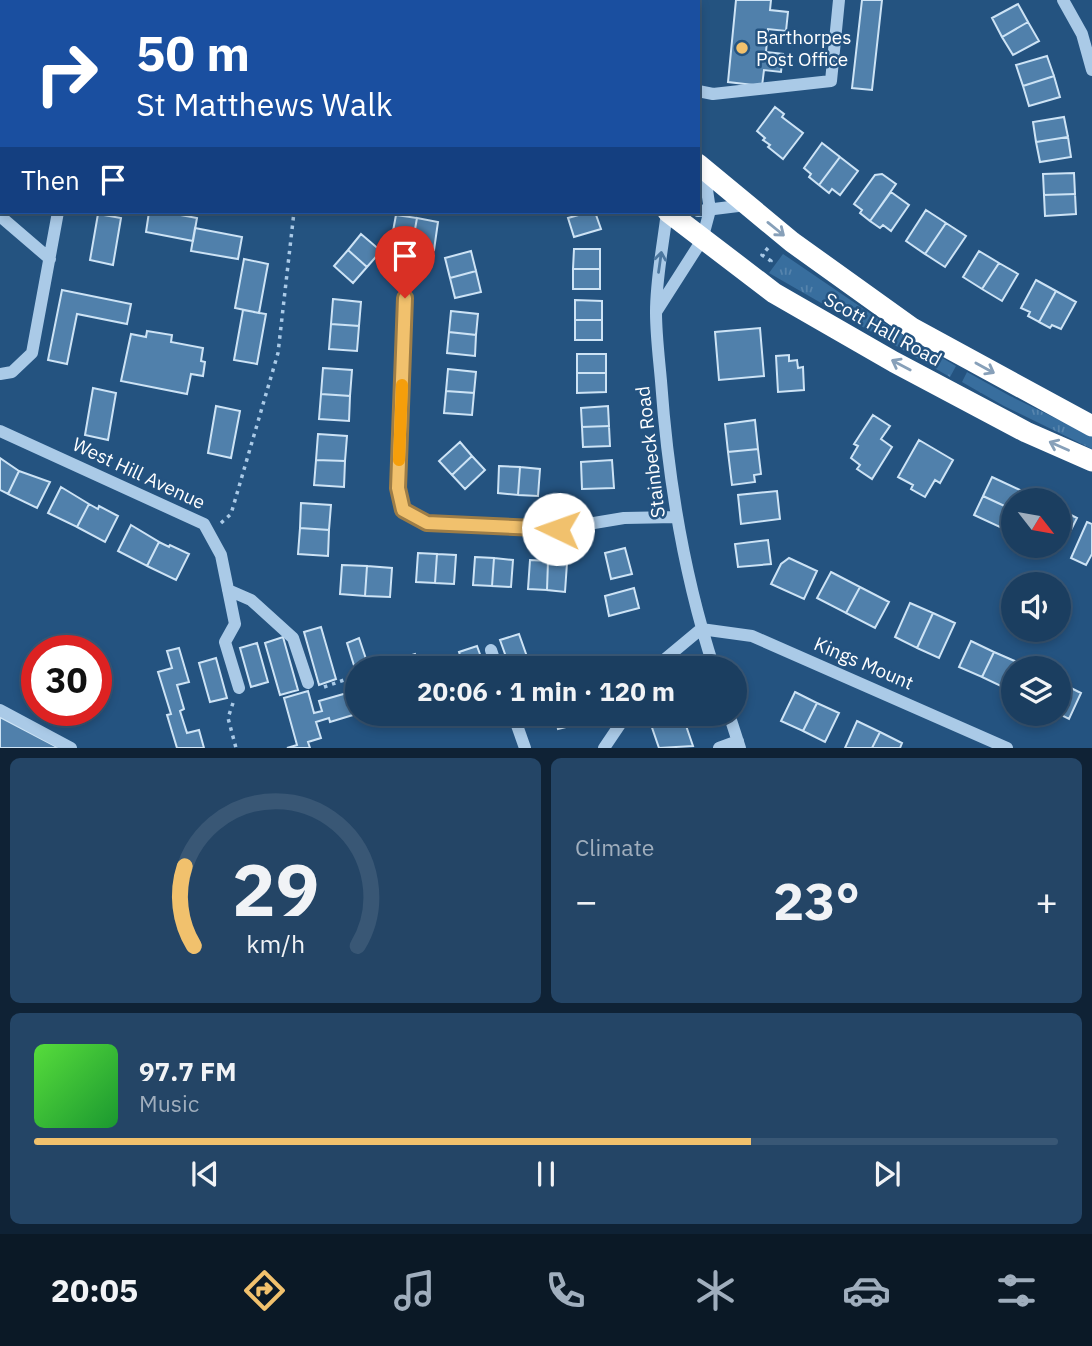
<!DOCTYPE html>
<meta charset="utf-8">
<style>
body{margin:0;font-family:"IBM Plex Sans",sans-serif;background:#244566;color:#f1f3f6;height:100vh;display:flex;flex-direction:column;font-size:26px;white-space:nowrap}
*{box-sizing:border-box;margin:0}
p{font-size:23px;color:#a0aebd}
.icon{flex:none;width:38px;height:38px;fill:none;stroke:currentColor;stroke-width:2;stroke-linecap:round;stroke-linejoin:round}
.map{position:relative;height:748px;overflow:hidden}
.sheet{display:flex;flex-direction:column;gap:10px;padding:10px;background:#0f2235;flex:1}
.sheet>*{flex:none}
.guide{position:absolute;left:0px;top:0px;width:700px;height:214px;box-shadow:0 4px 10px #0003,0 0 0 2px #395775;background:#1a4fa0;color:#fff;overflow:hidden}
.needle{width:46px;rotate:121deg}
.fabs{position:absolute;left:1001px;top:488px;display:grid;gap:14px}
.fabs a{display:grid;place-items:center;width:70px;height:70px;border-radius:50%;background:#1b3e60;box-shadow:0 4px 10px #0003,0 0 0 2px #395775;font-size:35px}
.speed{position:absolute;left:21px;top:635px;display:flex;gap:14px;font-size:35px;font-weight:700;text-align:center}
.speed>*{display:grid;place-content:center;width:91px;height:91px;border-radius:50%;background:#1b3e60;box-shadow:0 4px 10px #0003,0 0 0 2px #395775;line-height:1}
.speed .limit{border:10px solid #d22;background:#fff;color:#111}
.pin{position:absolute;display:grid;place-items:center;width:60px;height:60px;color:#fff;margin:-72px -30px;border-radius:50% 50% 50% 0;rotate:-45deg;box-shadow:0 0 7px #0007}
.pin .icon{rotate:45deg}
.me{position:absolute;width:77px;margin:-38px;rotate:273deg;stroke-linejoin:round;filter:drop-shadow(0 0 5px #0008)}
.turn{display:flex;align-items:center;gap:24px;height:147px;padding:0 21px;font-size:32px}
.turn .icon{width:91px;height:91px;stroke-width:2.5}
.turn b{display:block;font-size:49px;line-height:60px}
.then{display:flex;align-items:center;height:66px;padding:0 21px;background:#0003;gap:14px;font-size:26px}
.big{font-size:52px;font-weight:700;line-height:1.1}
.sheet .widget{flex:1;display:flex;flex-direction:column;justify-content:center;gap:10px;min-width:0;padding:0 24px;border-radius:10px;background:#244566}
.sheet .dial{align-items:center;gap:0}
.dial svg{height:182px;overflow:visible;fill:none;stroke:#395775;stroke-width:7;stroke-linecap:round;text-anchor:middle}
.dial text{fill:#f1f3f6;stroke:none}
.song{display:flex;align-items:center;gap:21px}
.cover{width:84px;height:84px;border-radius:10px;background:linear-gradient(135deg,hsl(110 70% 55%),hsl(130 70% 35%))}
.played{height:7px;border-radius:4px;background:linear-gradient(90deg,#f1c16d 70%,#395775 70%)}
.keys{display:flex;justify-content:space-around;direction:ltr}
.heat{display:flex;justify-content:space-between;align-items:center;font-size:38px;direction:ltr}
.sheet .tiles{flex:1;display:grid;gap:10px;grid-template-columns:1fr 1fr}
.widget:last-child{grid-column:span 2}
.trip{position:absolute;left:345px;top:656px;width:402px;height:70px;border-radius:35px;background:#1b3e60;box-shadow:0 4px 10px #0003,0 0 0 2px #395775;font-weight:700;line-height:70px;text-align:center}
.tab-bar{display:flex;height:112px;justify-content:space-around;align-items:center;background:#0b1926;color:#a0aebd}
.tab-bar .icon{width:49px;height:49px}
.tab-bar .current{color:#f1c16d}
.tab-bar b{font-size:32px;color:#f1f3f6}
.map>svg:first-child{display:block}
.grass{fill:url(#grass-tufts)}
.building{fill:#5080ab;stroke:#cde3f5;stroke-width:2}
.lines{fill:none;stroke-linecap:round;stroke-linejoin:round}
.path{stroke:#aacae7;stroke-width:3.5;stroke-dasharray:3.5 5;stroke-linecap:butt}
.minor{stroke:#aacae7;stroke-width:12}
.highway{stroke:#fff;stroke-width:21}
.oneway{stroke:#87a0b9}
.oneway2{stroke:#4c779f}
.route-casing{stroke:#9d7d47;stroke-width:18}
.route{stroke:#f1c16d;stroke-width:12}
.slow{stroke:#f59e0b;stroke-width:12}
.poi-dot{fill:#f1c16d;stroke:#245380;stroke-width:2.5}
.labels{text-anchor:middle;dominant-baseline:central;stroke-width:5;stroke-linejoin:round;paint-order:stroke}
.poi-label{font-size:19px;fill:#fff;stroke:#245380;text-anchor:start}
.street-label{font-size:19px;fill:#fff;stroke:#245380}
</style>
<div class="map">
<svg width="1092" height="748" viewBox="0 0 1092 748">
<defs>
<pattern id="grass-tufts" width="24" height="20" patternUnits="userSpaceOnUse" patternTransform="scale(1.75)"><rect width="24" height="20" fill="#386e9e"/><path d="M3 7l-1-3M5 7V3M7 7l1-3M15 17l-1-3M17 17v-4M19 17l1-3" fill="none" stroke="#5684ad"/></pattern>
</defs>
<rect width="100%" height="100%" fill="#245380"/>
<path class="grass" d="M783 254 896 331 956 366 950 377 769 273Z
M967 372 1010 396 1092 436V449L1004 406 962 382Z"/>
<path class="building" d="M736 0H771L770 10 788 12 786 31 768 29 766 52 783 54 781 72 764 70 762 86 728 82Z
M862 0H882L872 90 852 88Z
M1018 4 1028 22 1002 37 992 18Z
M1028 22 1039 41 1013 55 1002 37Z
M1047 56 1054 76 1023 86 1016 65Z
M1054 76 1060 97 1029 106 1023 86Z
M775 107 784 114 782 117 803 133 783 159 768 147 770 145 763 140 765 138 757 131Z
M1064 117 1068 137 1036 142 1033 122Z
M1068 137 1071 157 1040 162 1036 142Z
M822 143 840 157 819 185 809 177 811 174 804 168Z
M840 157 858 171 840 195 832 189 829 193 819 185Z
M1074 173 1075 194 1044 195 1043 174Z
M882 174 896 184 870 221 860 213 862 210 854 204 875 175Z
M891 192 909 205 891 231 883 225 880 228 870 221Z
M1075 194 1076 214 1045 216 1044 195Z
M926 210 946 223 925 254 906 241Z
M149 212H164L197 218 193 241 146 232Z
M589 212H595L601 229 574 237 568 218Z
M98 214 121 218 113 265 90 260Z
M396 215 417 218 412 246 391 242Z
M417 218 438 222 434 250 412 246Z
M946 223 966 236 945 267 925 254Z
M195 228 242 237 238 259 191 251Z
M361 234 381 251 367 267 348 250Z
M574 249H600V269H573Z
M348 250 367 267 353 283 334 266Z
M471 251 476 271 450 278 445 258Z
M979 251 999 263 982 289 963 277Z
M244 259 268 264 259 313 235 308Z
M999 263 1018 274 1002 301 982 289Z
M573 269H600V289H573Z
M476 271 481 292 455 298 450 278Z
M1036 280 1056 291 1039 322 1028 316 1030 312 1021 308Z
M62 290 131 304 127 324 77 314 67 364 48 360Z
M1056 291 1076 302 1061 329 1052 325 1050 328 1039 322Z
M333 299 361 302 359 326 331 324Z
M575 300 602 301V320H575Z
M243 310 266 314 257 364 234 360Z
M451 311 478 314 476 335 449 332Z
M575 320H602V340H575Z
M331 324 359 326 357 351 329 349Z
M760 328 764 376 719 380 715 332Z
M147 331 172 335 171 342 203 348 201 361 205 362 203 376 191 374 187 394 121 381 131 334 146 337Z
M449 332 476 335 475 356 447 353Z
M577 354H606V373H577Z
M789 355V361L797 360 798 368 803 367 804 390 778 392 776 356Z
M323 368 352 370 350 396 321 394Z
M448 369 476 372 474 393 446 391Z
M577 373H606V392L577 393Z
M93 388 116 393 108 440 85 435Z
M446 391 474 393 472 415 444 413Z
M321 394 350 396 349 421 319 419Z
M216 406 240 411 231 458 208 453Z
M608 406 609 426 582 427 581 408Z
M873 415 890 426 881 439 892 447 872 479 857 469 860 465 851 458 858 446 854 444Z
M755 420 758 449 728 452 725 424Z
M609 426 610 446 583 447 582 427Z
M318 434 347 436 345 461 316 460Z
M919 440 953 460 940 483 935 480 925 497 911 489 913 485 898 477Z
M460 442 472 456 452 475 439 461Z
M758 449 761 474 754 475 755 482 732 485 728 452Z
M472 456 485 470 465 489 452 475Z
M0 458 19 471 8 494 0 490Z
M316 460 345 461 344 487 314 485Z
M612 460 614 488 582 489 581 462Z
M499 466 520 467 518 495 498 493Z
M520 467 540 469 538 496 518 495Z
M19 471 50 482 37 508 8 494Z
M992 477 1020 490 1011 509 983 496Z
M61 487 89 504 77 527 48 513Z
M777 491 780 519 741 524 738 495Z
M983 496 1011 509 1002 528 974 515Z
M301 503 331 505 329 530 300 528Z
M89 504 98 509 99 506 118 516 105 542 77 527Z
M1059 509 1077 518 1064 544 1059 542Z
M1087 522 1092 524V554L1086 565 1071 558Z
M131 525 159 542 147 566 118 551Z
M300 528 329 530 328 556 298 554Z
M768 540 771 564 738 567 735 544Z
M159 542 169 547 170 545 189 554 176 580 147 566Z
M625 548 632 574 611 579 605 553Z
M418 553 437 554 435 583 416 582Z
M437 554 456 555 454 584 435 583Z
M475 557 494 558 492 586 473 585Z
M494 558 513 560 511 587 492 586Z
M789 558 817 571 804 599 771 584 781 564Z
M530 560 548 561 547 590 528 589Z
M548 561 567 563 565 592 547 590Z
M342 565 367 566 365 596 340 594Z
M367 566 392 568 390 597 365 596Z
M831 572 860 587 846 613 817 598Z
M860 587 889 602 875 628 846 613Z
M634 588 639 608 609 616 605 596Z
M910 603 933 613 917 648 895 637Z
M933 613 955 623 939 658 917 648Z
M321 627 336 679 319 685 304 632Z
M519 634 531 668H510L500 640Z
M283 637 298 690 280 695 265 643Z
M359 638 369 668H357V675L347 643Z
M971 641 994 652 982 677 959 667Z
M257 643 268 682 251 687 240 648Z
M477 646 485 668H464L459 652Z
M179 648 189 682 177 685 184 709 180 711 187 733 199 730 204 748H177L167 715 171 714 158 672 172 668 167 651Z
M994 652 1017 662 1005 688 982 677Z
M415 654 419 667 438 661 440 668H372Z
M216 658 227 698 210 702 199 663Z
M1059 682 1081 693 1069 719 1059 714Z
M308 691 314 713 322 711 319 701 347 693 353 715 330 722 329 718 316 722 321 738 308 742 310 748H287L297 745 284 698Z
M795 692 817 703 803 731 781 721Z
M817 703 839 713 825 742 803 731Z
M555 714H580L582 723 558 729Z
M654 714H682L693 746 659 748 648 716Z
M0 717 59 748H0Z
M857 721 880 732 872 748H845Z
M880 732 902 743 900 748H872Z"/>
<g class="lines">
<path class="path" d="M768 248 762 255 771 261 768 264
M221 523 231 514 278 353 294 212
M324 687 347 679 357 703
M233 703 228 718 236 748"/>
<path class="minor" d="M1063 0 1082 34 1092 70
M95 2 96 0
M226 2 228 0
M684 2V0
M698 91 713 94 831 81 839 0
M698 211 746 205
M667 212C663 245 656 279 656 312 656 335 659 358 661 381 668 479 684 576 714 668
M0 216 50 259
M405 298 398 488 403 510 427 523 558 529 624 518 676 517
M656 312 702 240 710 210 704 170
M0 374 12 372 32 353 58 212
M0 431 204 524 221 555 235 624 225 642 239 688
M228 590 251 600 293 638 308 683
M491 650 497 668
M658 668 665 659 701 629 752 636 1007 748
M0 710 71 748
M513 714 525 748
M729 714 740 748
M604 748 627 714
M719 748 738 741"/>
<path class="highway" d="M490 0 491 2
M542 0 543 2
M698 164 792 242 912 328 1092 426
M668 212 774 293 894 362 1026 432 1092 461"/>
</g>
<defs><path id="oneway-shaft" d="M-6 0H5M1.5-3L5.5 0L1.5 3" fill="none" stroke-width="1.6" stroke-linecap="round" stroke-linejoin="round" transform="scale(1.75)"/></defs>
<g class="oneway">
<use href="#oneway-shaft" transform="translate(776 229) rotate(39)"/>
<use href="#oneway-shaft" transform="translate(901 365) rotate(-152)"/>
<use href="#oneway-shaft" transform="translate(985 368) rotate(29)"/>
<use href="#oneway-shaft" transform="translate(1059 446) rotate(-156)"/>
</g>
<use class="oneway2" href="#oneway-shaft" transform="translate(660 262) rotate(-82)"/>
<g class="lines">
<g class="route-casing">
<path id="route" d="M405 298 398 488 403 510 427 523 558 529"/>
</g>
<use href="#route" class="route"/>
<path class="slow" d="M399 460 402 385"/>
</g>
<circle class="poi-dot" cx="742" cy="48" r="7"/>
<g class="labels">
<g class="poi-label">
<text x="756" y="37">Barthorpes<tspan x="756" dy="22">Post Office</tspan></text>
</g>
<g class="street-label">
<text transform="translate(883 329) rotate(29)">Scott Hall Road</text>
<text transform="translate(650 452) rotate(-97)">Stainbeck Road</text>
<text transform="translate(139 473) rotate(25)">West Hill Avenue</text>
<text transform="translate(864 663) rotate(23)">Kings Mount</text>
</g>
</g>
</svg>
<div class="fabs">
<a><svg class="needle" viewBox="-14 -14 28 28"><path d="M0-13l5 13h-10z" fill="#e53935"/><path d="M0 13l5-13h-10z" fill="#a0aebd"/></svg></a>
<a><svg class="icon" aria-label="sound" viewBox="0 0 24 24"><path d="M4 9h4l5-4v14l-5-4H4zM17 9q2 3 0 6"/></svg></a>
<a><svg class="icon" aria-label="layers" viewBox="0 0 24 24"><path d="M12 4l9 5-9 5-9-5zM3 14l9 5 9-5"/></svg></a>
</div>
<div class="speed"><div class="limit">30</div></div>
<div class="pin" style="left:405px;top:298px;background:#d93025"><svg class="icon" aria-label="arrive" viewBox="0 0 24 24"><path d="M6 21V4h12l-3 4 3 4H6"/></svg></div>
<svg class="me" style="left:558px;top:529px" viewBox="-20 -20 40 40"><circle r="19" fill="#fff"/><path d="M0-13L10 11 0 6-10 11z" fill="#f1c16d"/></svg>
<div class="trip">20:06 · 1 min · 120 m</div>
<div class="guide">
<div class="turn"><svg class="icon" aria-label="right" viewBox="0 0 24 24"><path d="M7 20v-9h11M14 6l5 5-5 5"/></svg><div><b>50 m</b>St Matthews Walk</div></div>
<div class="then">Then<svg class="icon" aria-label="arrive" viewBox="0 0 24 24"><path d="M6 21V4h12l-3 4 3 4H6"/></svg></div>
</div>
</div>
<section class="sheet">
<div class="tiles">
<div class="widget dial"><svg viewBox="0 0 100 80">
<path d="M14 69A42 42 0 1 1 86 69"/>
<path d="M14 69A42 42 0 0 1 10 34" stroke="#f1c16d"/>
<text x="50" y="56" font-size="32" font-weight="700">29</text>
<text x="50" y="72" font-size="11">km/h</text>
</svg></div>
<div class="widget"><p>Climate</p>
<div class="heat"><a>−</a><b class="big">23°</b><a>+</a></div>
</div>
<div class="widget">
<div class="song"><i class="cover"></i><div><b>97.7 FM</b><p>Music</p></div></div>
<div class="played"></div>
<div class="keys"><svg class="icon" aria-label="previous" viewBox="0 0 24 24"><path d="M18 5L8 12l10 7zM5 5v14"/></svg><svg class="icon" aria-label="pause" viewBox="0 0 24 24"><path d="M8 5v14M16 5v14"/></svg><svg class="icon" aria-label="next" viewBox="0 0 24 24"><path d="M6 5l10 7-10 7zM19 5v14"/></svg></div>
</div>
</div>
</section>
<nav class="tab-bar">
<b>20:05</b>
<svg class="icon current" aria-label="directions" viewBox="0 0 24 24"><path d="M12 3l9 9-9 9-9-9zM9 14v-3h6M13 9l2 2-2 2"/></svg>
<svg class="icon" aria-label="music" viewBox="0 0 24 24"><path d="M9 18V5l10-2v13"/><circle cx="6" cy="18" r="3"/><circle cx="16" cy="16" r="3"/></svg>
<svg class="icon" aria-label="phone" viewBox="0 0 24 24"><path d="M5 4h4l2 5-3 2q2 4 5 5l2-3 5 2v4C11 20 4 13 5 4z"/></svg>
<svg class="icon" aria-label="climate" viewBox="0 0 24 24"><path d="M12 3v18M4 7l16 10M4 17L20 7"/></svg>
<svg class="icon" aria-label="car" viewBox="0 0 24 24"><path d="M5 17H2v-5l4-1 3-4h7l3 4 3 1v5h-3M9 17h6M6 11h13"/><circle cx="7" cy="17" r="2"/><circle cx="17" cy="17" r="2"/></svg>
<svg class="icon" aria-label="filters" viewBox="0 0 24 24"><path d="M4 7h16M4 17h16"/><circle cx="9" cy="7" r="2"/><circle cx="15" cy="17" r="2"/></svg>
</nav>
